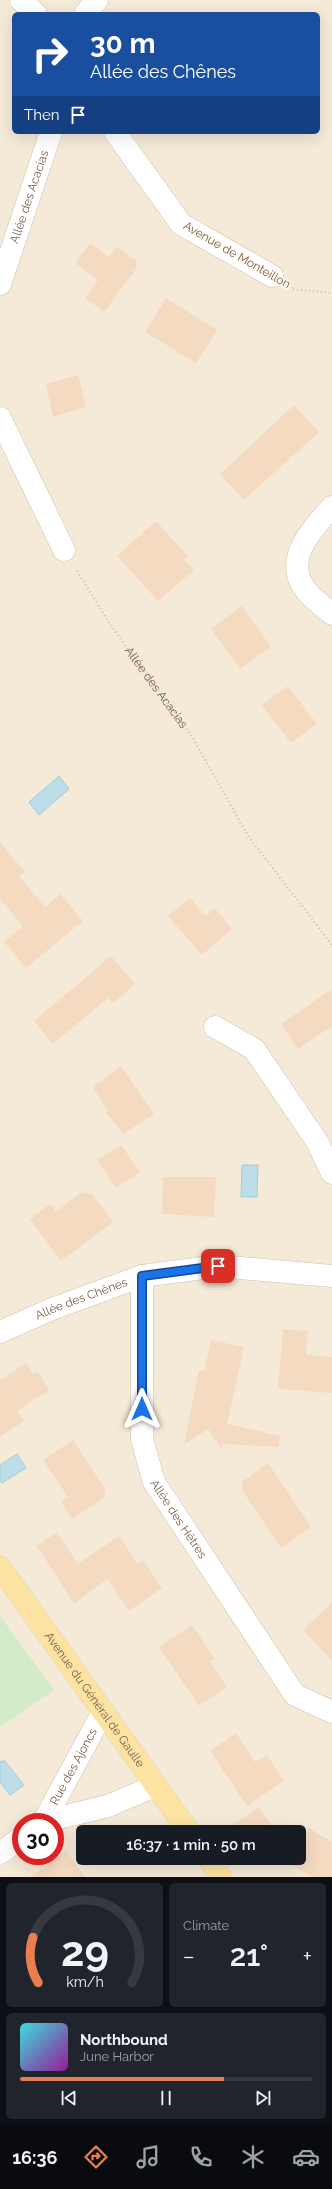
<!DOCTYPE html>
<meta charset="utf-8">
<style>
body{margin:0;font-family:Raleway,sans-serif;background:#20242c;color:#f1f3f6;height:100vh;display:flex;flex-direction:column;font-size:15px;white-space:nowrap}
*{box-sizing:border-box;margin:0}
p{font-size:13px;color:#9ea1a6}
.icon{flex:none;width:22px;height:22px;fill:none;stroke:currentColor;stroke-width:2;stroke-linecap:round;stroke-linejoin:round}
.map{position:relative;height:1877px;overflow:hidden}
.panel{display:flex;flex-direction:column;gap:6px;padding:6px;background:#0d0f14;flex:1}
.panel>*{flex:none}
.guide{position:absolute;left:12px;top:12px;width:308px;height:122px;border-radius:6px;box-shadow:0 4px 16px #0002;background:#1a4fa0;color:#fff;overflow:hidden}
.speed{position:absolute;left:12px;top:1813px;display:flex;gap:8px;font-size:20px;font-weight:700;text-align:center}
.speed>*{display:grid;place-content:center;width:52px;height:52px;border-radius:50%;background:#171b24;box-shadow:0 4px 16px #0002;line-height:1}
.speed .limit{border:6px solid #d22;background:#fff;color:#111}
.pin{position:absolute;display:grid;place-items:center;width:34px;height:34px;color:#fff;margin:-17px;border-radius:8px;box-shadow:0 2px 6px #0006}
.me{position:absolute;width:44px;margin:-22px;rotate:0deg;stroke-linejoin:round;filter:drop-shadow(0 0 3px #0008)}
.turn{display:flex;align-items:center;gap:14px;height:84px;padding:0 12px;font-size:18px}
.turn .icon{width:52px;height:52px;stroke-width:2.5}
.turn b{display:block;font-size:28px;line-height:34px}
.then{display:flex;align-items:center;height:38px;padding:0 12px;background:#0003;gap:8px;font-size:15px}
.big{font-size:30px;font-weight:600;line-height:1.1}
.panel .widget{flex:1;display:flex;flex-direction:column;justify-content:center;gap:6px;min-width:0;padding:0 14px;border-radius:6px;background:#20242c}
.panel .dial{align-items:center;gap:0}
.dial svg{height:104px;overflow:visible;fill:none;stroke:#363941;stroke-width:7;stroke-linecap:round;text-anchor:middle}
.dial text{fill:#f1f3f6;stroke:none}
.song{display:flex;align-items:center;gap:12px}
.cover{width:48px;height:48px;border-radius:6px;background:linear-gradient(135deg,hsl(180 70% 55%),hsl(300 70% 35%))}
.played{height:4px;border-radius:2px;background:linear-gradient(90deg,#e97e4e 70%,#363941 70%)}
.keys{display:flex;justify-content:space-around;direction:ltr}
.heat{display:flex;justify-content:space-between;align-items:center;font-size:22px;direction:ltr}
.panel .tiles{flex:1;display:grid;gap:6px;grid-template-columns:1fr 1fr}
.widget:last-child{grid-column:span 2}
.trip{position:absolute;left:76px;top:1825px;width:230px;height:40px;border-radius:6px;background:#171b24;box-shadow:0 4px 16px #0002;font-weight:600;line-height:40px;text-align:center}
.menu{display:flex;height:64px;justify-content:space-around;align-items:center;background:#090b0e;color:#9ea1a6}
.menu .icon{width:28px;height:28px}
.menu .current{color:#e97e4e}
.menu b{font-size:18px;color:#f1f3f6}
.map>svg:first-child{display:block}
.residential{fill:#f5ead8;fill-rule:evenodd}
.green{fill:#d3ecc7}
.water{fill:#bddee8;stroke:#a3cdda}
.building{fill:#f4dac1}
.lines{fill:none;stroke-linecap:round;stroke-linejoin:round}
.minor-casing{stroke:#d1c0af;stroke-width:23}
.major-casing{stroke:#dcd6d0;stroke-width:23}
.path{stroke:#d9bda3;stroke-width:2.5;stroke-dasharray:1 3;stroke-linecap:butt}
.minor{stroke:#fff;stroke-width:22}
.major{stroke:#fce3a2;stroke-width:22}
.route-casing{stroke:#114b97;stroke-width:10}
.route{stroke:#1a73e8;stroke-width:7}
.labels{text-anchor:middle;dominant-baseline:central;stroke-width:3;stroke-linejoin:round;paint-order:stroke}
.street-label{font-size:12px;fill:#7a604c;stroke:#fffbf2}
</style>
<div class="map">
<svg width="332" height="1877" viewBox="0 0 332 1877">
<rect width="100%" height="100%" fill="#fdf8eb"/>
<path class="residential" d="M0 0H332V1877H0ZM14 14H318V132H14ZM21 1822H55V1856H21ZM83 1832H299V1858H83Z"/>
<path class="green" d="M0 1616 54 1690 0 1727Z"/>
<path class="water" d="M59 776 69 789 39 815 29 802Z
M242 1165H258L257 1197H241Z
M17 1454 26 1468 2 1483 0 1479V1465Z
M4 1760 24 1785 10 1795 0 1782V1761L2 1762Z"/>
<path class="building" d="M90 243 109 257 117 247 136 260V269L104 312 85 298 98 280 75 263Z
M166 298 217 330 196 363 145 332Z
M78 375 86 407 53 417 46 384Z
M294 405 319 432 244 500 220 474Z
M156 521 187 555 184 559 194 570 158 601 117 556Z
M242 606 271 647 240 669 211 629Z
M288 686 317 724 291 743 262 705Z
M0 842 25 872 19 876 45 907 60 894 83 921 26 968 4 942 23 926 0 899Z
M190 898 206 916 215 908 232 929 202 955 168 916Z
M111 956 135 984 113 1003 108 998 53 1044 34 1021Z
M332 989V1026L298 1049 281 1024Z
M121 1066 154 1114 123 1134 106 1112 108 1110 92 1087Z
M121 1145 140 1172 116 1188 97 1160Z
M163 1177H216L214 1217 162 1214Z
M81 1192 92 1194 113 1222 61 1261 30 1219 50 1204 56 1212Z
M283 1329 308 1331 306 1355 332 1357V1393L278 1389Z
M211 1340 244 1347 227 1424 280 1436 278 1447 223 1444 222 1450 208 1429 184 1445 199 1370 204 1371Z
M26 1363 33 1374 37 1371 49 1390 17 1411 24 1421 0 1437V1380Z
M73 1440 105 1489V1497L72 1519 61 1502 68 1497 43 1460Z
M268 1463 311 1527 281 1548 242 1490V1482Z
M57 1532 78 1564 119 1536 138 1564 143 1560 162 1588 129 1611 107 1579 74 1604 37 1546Z
M332 1602V1661L303 1630Z
M192 1625 215 1659 210 1662 227 1687 199 1706 159 1647Z
M236 1733 255 1762 267 1755 284 1781 247 1806 210 1751Z
M259 1807 276 1832H222Z
M309 1828 332 1842V1877H312L289 1863 292 1858H299V1846Z
M66 1851 85 1877H31Z"/>
<g class="lines">
<g class="minor-casing">
<g id="minor">
<path d="M21 0 36 14"/>
<path d="M85 14 97 0"/>
<path d="M115 132 181 224 272 276"/>
<path id="s2" d="M0 284 51 132"/>
<path d="M0 418 64 550"/>
<path d="M332 507C312 529 283 559 305 589 312 599 324 607 332 614"/>
<path d="M215 1027 254 1049 318 1143 332 1173"/>
<path id="s3" d="M142 1276V1439L154 1482 295 1695 332 1712"/>
<path id="s4" d="M0 1332 52 1309 142 1276 218 1266 332 1276"/>
<path id="s5" d="M44 1821 103 1712"/>
<path d="M42 1822 108 1806 155 1786"/>
<path d="M0 1853 21 1838"/>
</g>
</g>
<g class="major-casing">
<g id="major">
<path id="s6" d="M0 1567 189 1832"/>
<path d="M208 1858 221 1877"/>
</g>
</g>
<g class="path">
<path d="M293 289 332 293"/>
<path id="s1" d="M77 571 110 624 193 738 248 836 332 945"/>
</g>
<use href="#minor" class="minor"/>
<use href="#major" class="major"/>
</g>
<g class="lines">
<g class="route-casing">
<path id="route" d="M142 1409V1276L218 1266"/>
</g>
<use href="#route" class="route"/>
</g>
<g class="labels">
<g class="street-label">
<text stroke="none"><textPath href="#s2" startOffset="92">Allée des Acacias</textPath></text>
<text transform="translate(237 255) rotate(30)">Avenue de Monteillon</text>
<text stroke="none"><textPath href="#s1" startOffset="141">Allée des Acacias</textPath></text>
<text stroke="none"><textPath href="#s4" startOffset="88">Allée des Chênes</textPath></text>
<text stroke="none"><textPath href="#s3" startOffset="252">Allée des Hêtres</textPath></text>
<text stroke="none"><textPath href="#s6" startOffset="163">Avenue du Général de Gaulle</textPath></text>
<text stroke="none"><textPath href="#s5" startOffset="62">Rue des Ajoncs</textPath></text>
</g>
</g>
</svg>
<div class="speed"><div class="limit">30</div></div>
<div class="pin" style="left:218px;top:1266px;background:#d93025"><svg class="icon" aria-label="arrive" viewBox="0 0 24 24"><path d="M6 21V4h12l-3 4 3 4H6"/></svg></div>
<svg class="me" style="left:142px;top:1409px" viewBox="-20 -20 40 40"><path d="M0-17L14 15 0 8-14 15z" fill="#1a73e8" stroke="#fff" stroke-width="4"/></svg>
<div class="trip">16:37 · 1 min · 50 m</div>
<div class="guide">
<div class="turn"><svg class="icon" aria-label="right" viewBox="0 0 24 24"><path d="M7 20v-9h11M14 6l5 5-5 5"/></svg><div><b>30 m</b>Allée des Chênes</div></div>
<div class="then">Then<svg class="icon" aria-label="arrive" viewBox="0 0 24 24"><path d="M6 21V4h12l-3 4 3 4H6"/></svg></div>
</div>
</div>
<section class="panel">
<div class="tiles">
<div class="widget dial"><svg viewBox="0 0 100 80">
<path d="M14 69A42 42 0 1 1 86 69"/>
<path d="M14 69A42 42 0 0 1 10 34" stroke="#e97e4e"/>
<text x="50" y="56" font-size="32" font-weight="700">29</text>
<text x="50" y="72" font-size="11">km/h</text>
</svg></div>
<div class="widget"><p>Climate</p>
<div class="heat"><a>−</a><b class="big">21°</b><a>+</a></div>
</div>
<div class="widget">
<div class="song"><i class="cover"></i><div><b>Northbound</b><p>June Harbor</p></div></div>
<div class="played"></div>
<div class="keys"><svg class="icon" aria-label="previous" viewBox="0 0 24 24"><path d="M18 5L8 12l10 7zM5 5v14"/></svg><svg class="icon" aria-label="pause" viewBox="0 0 24 24"><path d="M8 5v14M16 5v14"/></svg><svg class="icon" aria-label="next" viewBox="0 0 24 24"><path d="M6 5l10 7-10 7zM19 5v14"/></svg></div>
</div>
</div>
</section>
<nav class="menu">
<b>16:36</b>
<svg class="icon current" aria-label="directions" viewBox="0 0 24 24"><path d="M12 3l9 9-9 9-9-9zM9 14v-3h6M13 9l2 2-2 2"/></svg>
<svg class="icon" aria-label="music" viewBox="0 0 24 24"><path d="M9 18V5l10-2v13"/><circle cx="6" cy="18" r="3"/><circle cx="16" cy="16" r="3"/></svg>
<svg class="icon" aria-label="phone" viewBox="0 0 24 24"><path d="M5 4h4l2 5-3 2q2 4 5 5l2-3 5 2v4C11 20 4 13 5 4z"/></svg>
<svg class="icon" aria-label="climate" viewBox="0 0 24 24"><path d="M12 3v18M4 7l16 10M4 17L20 7"/></svg>
<svg class="icon" aria-label="car" viewBox="0 0 24 24"><path d="M5 17H2v-5l4-1 3-4h7l3 4 3 1v5h-3M9 17h6M6 11h13"/><circle cx="7" cy="17" r="2"/><circle cx="17" cy="17" r="2"/></svg>
</nav>
